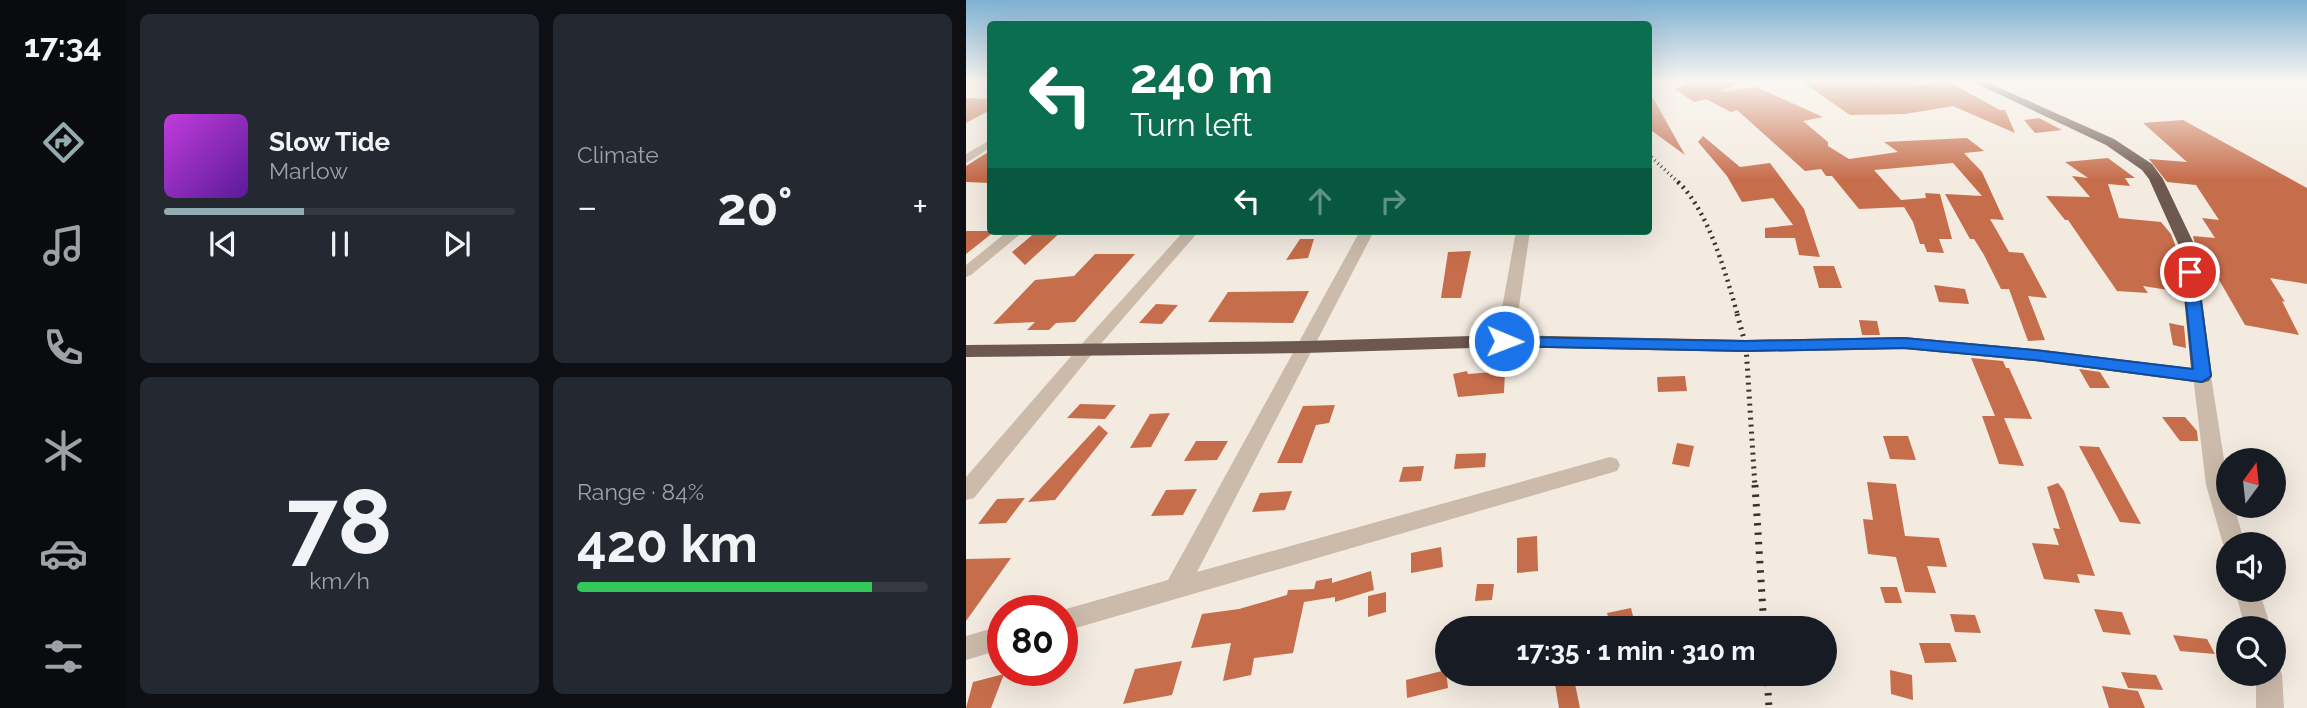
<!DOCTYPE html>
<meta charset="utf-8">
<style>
body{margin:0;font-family:Raleway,sans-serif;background:#242831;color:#f1f3f6;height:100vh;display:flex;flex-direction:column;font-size:26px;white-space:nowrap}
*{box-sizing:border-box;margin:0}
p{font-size:23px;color:#9ea1a6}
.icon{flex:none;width:38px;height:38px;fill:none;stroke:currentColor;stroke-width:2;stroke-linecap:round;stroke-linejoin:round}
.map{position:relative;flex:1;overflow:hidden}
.side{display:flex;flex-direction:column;gap:14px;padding:14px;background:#0d0f14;width:840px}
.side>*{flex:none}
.banner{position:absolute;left:21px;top:21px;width:665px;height:214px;border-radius:7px;box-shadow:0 7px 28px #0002;background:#0b6e4f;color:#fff;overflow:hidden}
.needle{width:46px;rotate:15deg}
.buttons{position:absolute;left:1250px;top:448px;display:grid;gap:14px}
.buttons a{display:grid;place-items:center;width:70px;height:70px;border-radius:50%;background:#171b24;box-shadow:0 7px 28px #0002;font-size:35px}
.speed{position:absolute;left:21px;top:595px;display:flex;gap:14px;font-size:35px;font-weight:700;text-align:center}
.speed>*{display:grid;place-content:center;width:91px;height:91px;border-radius:50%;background:#171b24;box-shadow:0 7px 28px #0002;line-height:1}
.speed .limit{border:10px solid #d22;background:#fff;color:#111}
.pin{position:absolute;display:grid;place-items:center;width:60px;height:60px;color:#fff;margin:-30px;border:4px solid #fff;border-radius:50%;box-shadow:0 2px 7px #0007}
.me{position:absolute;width:77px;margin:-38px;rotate:91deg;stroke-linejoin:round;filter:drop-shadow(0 0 5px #0008)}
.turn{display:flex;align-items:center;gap:24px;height:147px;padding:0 28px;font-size:32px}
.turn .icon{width:91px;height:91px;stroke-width:2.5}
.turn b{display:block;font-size:49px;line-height:60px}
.lanes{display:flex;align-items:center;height:66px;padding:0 28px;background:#0003;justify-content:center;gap:35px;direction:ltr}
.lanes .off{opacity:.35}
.big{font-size:52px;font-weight:700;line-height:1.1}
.side .card{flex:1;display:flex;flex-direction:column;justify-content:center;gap:10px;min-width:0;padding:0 24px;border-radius:10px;background:#242831}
.side .dial{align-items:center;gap:0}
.dial b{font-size:91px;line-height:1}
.song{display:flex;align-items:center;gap:21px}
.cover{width:84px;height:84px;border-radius:10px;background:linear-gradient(135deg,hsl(290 70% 55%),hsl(270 70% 35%))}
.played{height:7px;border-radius:4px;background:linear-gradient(90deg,#92acb1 40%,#363941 40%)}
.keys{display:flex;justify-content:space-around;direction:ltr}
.heat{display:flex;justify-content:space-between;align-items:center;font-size:38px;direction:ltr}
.charge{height:10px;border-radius:5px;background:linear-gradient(90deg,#34c759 84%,#363941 0)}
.side .tiles{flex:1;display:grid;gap:14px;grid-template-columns:repeat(2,1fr)}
.trip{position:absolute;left:469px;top:616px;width:402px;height:70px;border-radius:35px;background:#171b24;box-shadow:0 7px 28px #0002;font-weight:700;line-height:70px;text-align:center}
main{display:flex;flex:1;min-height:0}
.tab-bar{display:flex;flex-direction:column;width:126px;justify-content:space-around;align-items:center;background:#090b0e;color:#9ea1a6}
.tab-bar .icon{width:49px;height:49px}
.tab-bar .active{color:#92acb1}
.tab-bar b{font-size:32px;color:#f1f3f6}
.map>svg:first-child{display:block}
.building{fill:#c66d4b}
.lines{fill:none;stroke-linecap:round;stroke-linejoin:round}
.minor{fill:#ccbbab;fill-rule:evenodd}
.tertiary{fill:#ccbbab;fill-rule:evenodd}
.trunk{fill:#6c584f;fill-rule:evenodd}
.rail-far3{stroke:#3a302a;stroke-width:3.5;stroke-dasharray:1 3.5;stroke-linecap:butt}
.rail-far2{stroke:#3a302a;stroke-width:4.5;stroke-dasharray:2 4.5;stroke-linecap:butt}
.rail-far1{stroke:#3a302a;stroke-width:5;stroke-dasharray:2 5;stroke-linecap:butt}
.rail{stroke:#3a302a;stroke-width:7;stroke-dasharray:2.5 7;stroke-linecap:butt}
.route{fill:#1a73e8;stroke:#114b97;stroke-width:2}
</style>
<main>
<nav class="tab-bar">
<b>17:34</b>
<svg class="icon active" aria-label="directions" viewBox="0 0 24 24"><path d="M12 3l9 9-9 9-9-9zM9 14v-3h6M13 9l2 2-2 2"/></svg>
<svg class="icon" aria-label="music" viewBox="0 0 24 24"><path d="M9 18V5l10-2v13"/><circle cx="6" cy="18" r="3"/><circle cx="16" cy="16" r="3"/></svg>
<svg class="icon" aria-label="phone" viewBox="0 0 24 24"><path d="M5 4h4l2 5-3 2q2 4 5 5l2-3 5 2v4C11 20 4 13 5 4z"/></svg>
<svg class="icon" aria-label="climate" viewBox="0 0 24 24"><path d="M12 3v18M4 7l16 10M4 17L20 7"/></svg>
<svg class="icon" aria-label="car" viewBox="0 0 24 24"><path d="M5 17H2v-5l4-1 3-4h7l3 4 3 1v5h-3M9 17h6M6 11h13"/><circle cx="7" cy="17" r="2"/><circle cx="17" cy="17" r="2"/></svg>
<svg class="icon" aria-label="filters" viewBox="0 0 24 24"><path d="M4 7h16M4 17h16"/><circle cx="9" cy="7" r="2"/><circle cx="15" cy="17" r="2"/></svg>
</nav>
<section class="side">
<div class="tiles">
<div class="card">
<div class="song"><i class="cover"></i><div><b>Slow Tide</b><p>Marlow</p></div></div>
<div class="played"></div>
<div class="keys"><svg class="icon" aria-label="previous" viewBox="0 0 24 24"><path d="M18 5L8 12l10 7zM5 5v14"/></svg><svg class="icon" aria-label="pause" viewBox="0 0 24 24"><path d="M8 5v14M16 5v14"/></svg><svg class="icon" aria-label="next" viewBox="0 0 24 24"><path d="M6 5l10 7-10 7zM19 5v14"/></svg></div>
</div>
<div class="card"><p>Climate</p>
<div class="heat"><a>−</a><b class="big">20°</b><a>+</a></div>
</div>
<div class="card dial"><b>78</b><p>km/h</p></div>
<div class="card"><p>Range · 84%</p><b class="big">420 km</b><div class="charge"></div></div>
</div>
</section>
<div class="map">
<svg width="1341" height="708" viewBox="0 0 1341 708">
<rect width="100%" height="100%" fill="#f3ebe0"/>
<path class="building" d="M725 81H775L754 92 790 87 857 117 837 121 862 142V146L883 159 932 152 918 142 1001 138 1018 151 998 153 1016 172 1038 220 1024 219 1043 252 1057 253 1081 298 1062 296 1079 340 1062 341 1043 289H1035L1018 255 1008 239H1004L979 194 1016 196 987 163 908 170 935 200 960 198 959 193 974 194 986 239H973L978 253 961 252 958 244H954L947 222 938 207 893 209 866 176H860L855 169 839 171 771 110 765 112 740 99 728 102 709 89Z
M835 81H900L904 84 946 81 950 85 983 82 1034 110H1039L1049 133 987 106 939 114 884 115Z
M682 89 719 155 682 128Z
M0 98 24 99V110L0 123Z
M1073 118 1096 130 1069 133 1058 120Z
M1217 120 1341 188V284L1304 278 1319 302 1316 301 1333 335 1279 325 1245 266 1234 265 1227 236 1249 238 1236 218 1253 220 1230 185 1201 182 1183 159 1221 162 1177 123Z
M737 136 774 167 804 163 838 209 854 257 833 255 829 238H799V228L827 225 807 198 776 202 761 176 732 142Z
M24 151V183L0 182V166Z
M1142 158 1169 178H1159L1164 186 1142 184 1153 218 1195 222 1205 234 1210 247 1212 262H1208L1213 270 1215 292 1177 286 1182 293 1151 291 1102 220H1099L1080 196 1124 197 1106 176 1122 178 1099 162Z
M0 231H29L0 254Z
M71 231H96L59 265 46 252Z
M334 239H348L342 258 320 260Z
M505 251 495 298H475L482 252Z
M129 254H169L109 322 90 323 83 330H61L69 322 27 324 69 280 108 276Z
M847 266H868L876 288H853Z
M968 285 999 289 1003 304 973 302Z
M343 291 327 323 242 322 262 292Z
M190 304 212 305 196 324 173 323Z
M893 320 911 321 914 335H896Z
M1203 323 1218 326 1220 348 1207 345Z
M1005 358 1037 361 1040 368H1043L1066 419 1038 418 1058 466 1033 464 1016 416H1029Z
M1113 369 1134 372 1144 388H1124Z
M501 371 502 374 539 371 538 393 492 397 487 374Z
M719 376 721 391 692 392 691 377Z
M114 404 150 405 139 419 101 418Z
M369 405 363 423 350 425 336 463H311L337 406Z
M204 413 185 447 164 448 184 414Z
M1196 417H1219L1231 431 1232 441H1214Z
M133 425 142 433 89 500 62 502Z
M917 436H942L950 460 924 459Z
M230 441H262L251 460 218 461Z
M711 443 728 446 723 467 706 464Z
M1113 446 1133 447 1175 524 1154 522Z
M520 453 519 467 488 469 490 454Z
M458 466 455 481 433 482 437 467Z
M901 482 930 484 939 536 973 538 981 567 961 566 970 593 939 592 930 557 902 554 897 519 907 520Z
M1092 483 1098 491 1129 576 1111 574 1114 583 1078 579 1066 543 1093 545 1087 528 1094 529 1081 487Z
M231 489 217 515 185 516 200 490Z
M326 491 319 510 286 512 294 493Z
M59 498 40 523 12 524 31 499Z
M571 536 572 571 551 573V538Z
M475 547 477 567 445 573V553Z
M45 558 0 621V559Z
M405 571 408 590 369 602V597L338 602 327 653 288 658 285 675 257 681 265 643 225 648 236 614 273 609 321 595 322 590 348 589 350 581 366 578V583Z
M511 584H528L526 600 509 601Z
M914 587H931L936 603H919Z
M420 592V612L402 617V596Z
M665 608 670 628H645L641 613Z
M1128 609 1156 612 1165 635 1137 632Z
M984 614 1009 615 1015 633 989 632Z
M1207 635 1241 639 1249 654 1214 651Z
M953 643H984L991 662 959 663Z
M216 661 206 695 157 704 169 669Z
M480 670 482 688 441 698 440 680Z
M924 670 946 675 947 700 925 694Z
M1155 672 1190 675 1197 690 1162 688Z
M38 674 25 708H0L7 682Z
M608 679 614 708H593L589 684Z
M1136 686 1172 691 1179 708H1143Z"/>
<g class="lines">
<path class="minor" d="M0 81H10L0 86Z
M24 140V148L0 163V154Z
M42 231H58L5 275 0 277V265Z
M218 231H233L126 354H114L111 350 114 346Z
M394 231H408L231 572 644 457 651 459 654 465 651 471 96 632V611H93L202 580Z
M550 231H564L548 341 539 346 530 341Z
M37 625V649L0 660V636Z"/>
<path class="tertiary" d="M120 344 129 350 126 354 8 498 0 500V477L114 346Z
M1236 370 1245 376 1262 485V506H1268L1279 544H1262V551L1257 544 1240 485 1227 376Z
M1269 590H1293L1305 628H1279Z
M1307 663 1312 665 1316 674 1318 708H1290V674H1307Z"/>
<path class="trunk" d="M1005 81H1018L1148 139 1186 164 1197 179 1229 246 1246 376 1243 381 1236 383 1069 361 938 349 780 352 539 347 339 353 0 357V345L339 341 539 335 780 340 938 337 1069 349 1225 368 1213 246 1183 179 1176 170 1140 145Z"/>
<path class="rail-far3" d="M682 154 714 184"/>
<path class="rail-far2" d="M712 182C743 211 760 275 772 316"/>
<path class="rail-far1" d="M771 314 780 346 789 487"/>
<path class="rail" d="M789 485 798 628
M801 674 803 708"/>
</g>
<linearGradient id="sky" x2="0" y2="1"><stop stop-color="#7eb1d2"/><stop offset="0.45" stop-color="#faf6f1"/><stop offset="1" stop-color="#faf6f1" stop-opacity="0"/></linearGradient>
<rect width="1341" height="180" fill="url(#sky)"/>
<path class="route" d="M1224 268 1231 272 1245 376 1236 382 1069 360 938 348 780 351 538 346 531 341 538 337 780 341 938 338 1069 350 1227 369 1217 272Z"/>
</svg>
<div class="buttons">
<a><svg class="needle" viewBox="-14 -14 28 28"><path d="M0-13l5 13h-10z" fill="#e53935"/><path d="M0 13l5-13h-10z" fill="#9ea1a6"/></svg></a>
<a><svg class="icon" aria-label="sound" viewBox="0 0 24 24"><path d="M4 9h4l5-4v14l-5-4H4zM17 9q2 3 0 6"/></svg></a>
<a><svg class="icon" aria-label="search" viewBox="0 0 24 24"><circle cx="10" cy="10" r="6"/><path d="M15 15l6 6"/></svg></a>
</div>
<div class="speed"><div class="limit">80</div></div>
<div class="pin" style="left:1224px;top:272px;background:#d93025"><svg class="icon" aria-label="arrive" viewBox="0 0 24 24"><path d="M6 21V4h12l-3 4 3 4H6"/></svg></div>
<svg class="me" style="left:538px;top:341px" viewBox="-20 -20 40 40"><circle r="17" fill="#1a73e8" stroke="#fff" stroke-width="3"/><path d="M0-11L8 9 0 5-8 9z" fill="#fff"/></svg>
<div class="trip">17:35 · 1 min · 310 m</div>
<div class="banner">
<div class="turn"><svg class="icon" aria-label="left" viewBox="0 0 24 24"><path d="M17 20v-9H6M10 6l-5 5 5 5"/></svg><div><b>240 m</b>Turn left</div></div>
<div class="lanes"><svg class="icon" aria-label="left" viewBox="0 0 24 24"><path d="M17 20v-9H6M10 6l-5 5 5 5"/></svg><svg class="icon off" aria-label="ahead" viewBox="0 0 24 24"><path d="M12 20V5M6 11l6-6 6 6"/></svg><svg class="icon off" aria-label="right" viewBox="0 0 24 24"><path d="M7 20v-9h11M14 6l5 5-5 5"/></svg></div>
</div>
</div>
</main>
